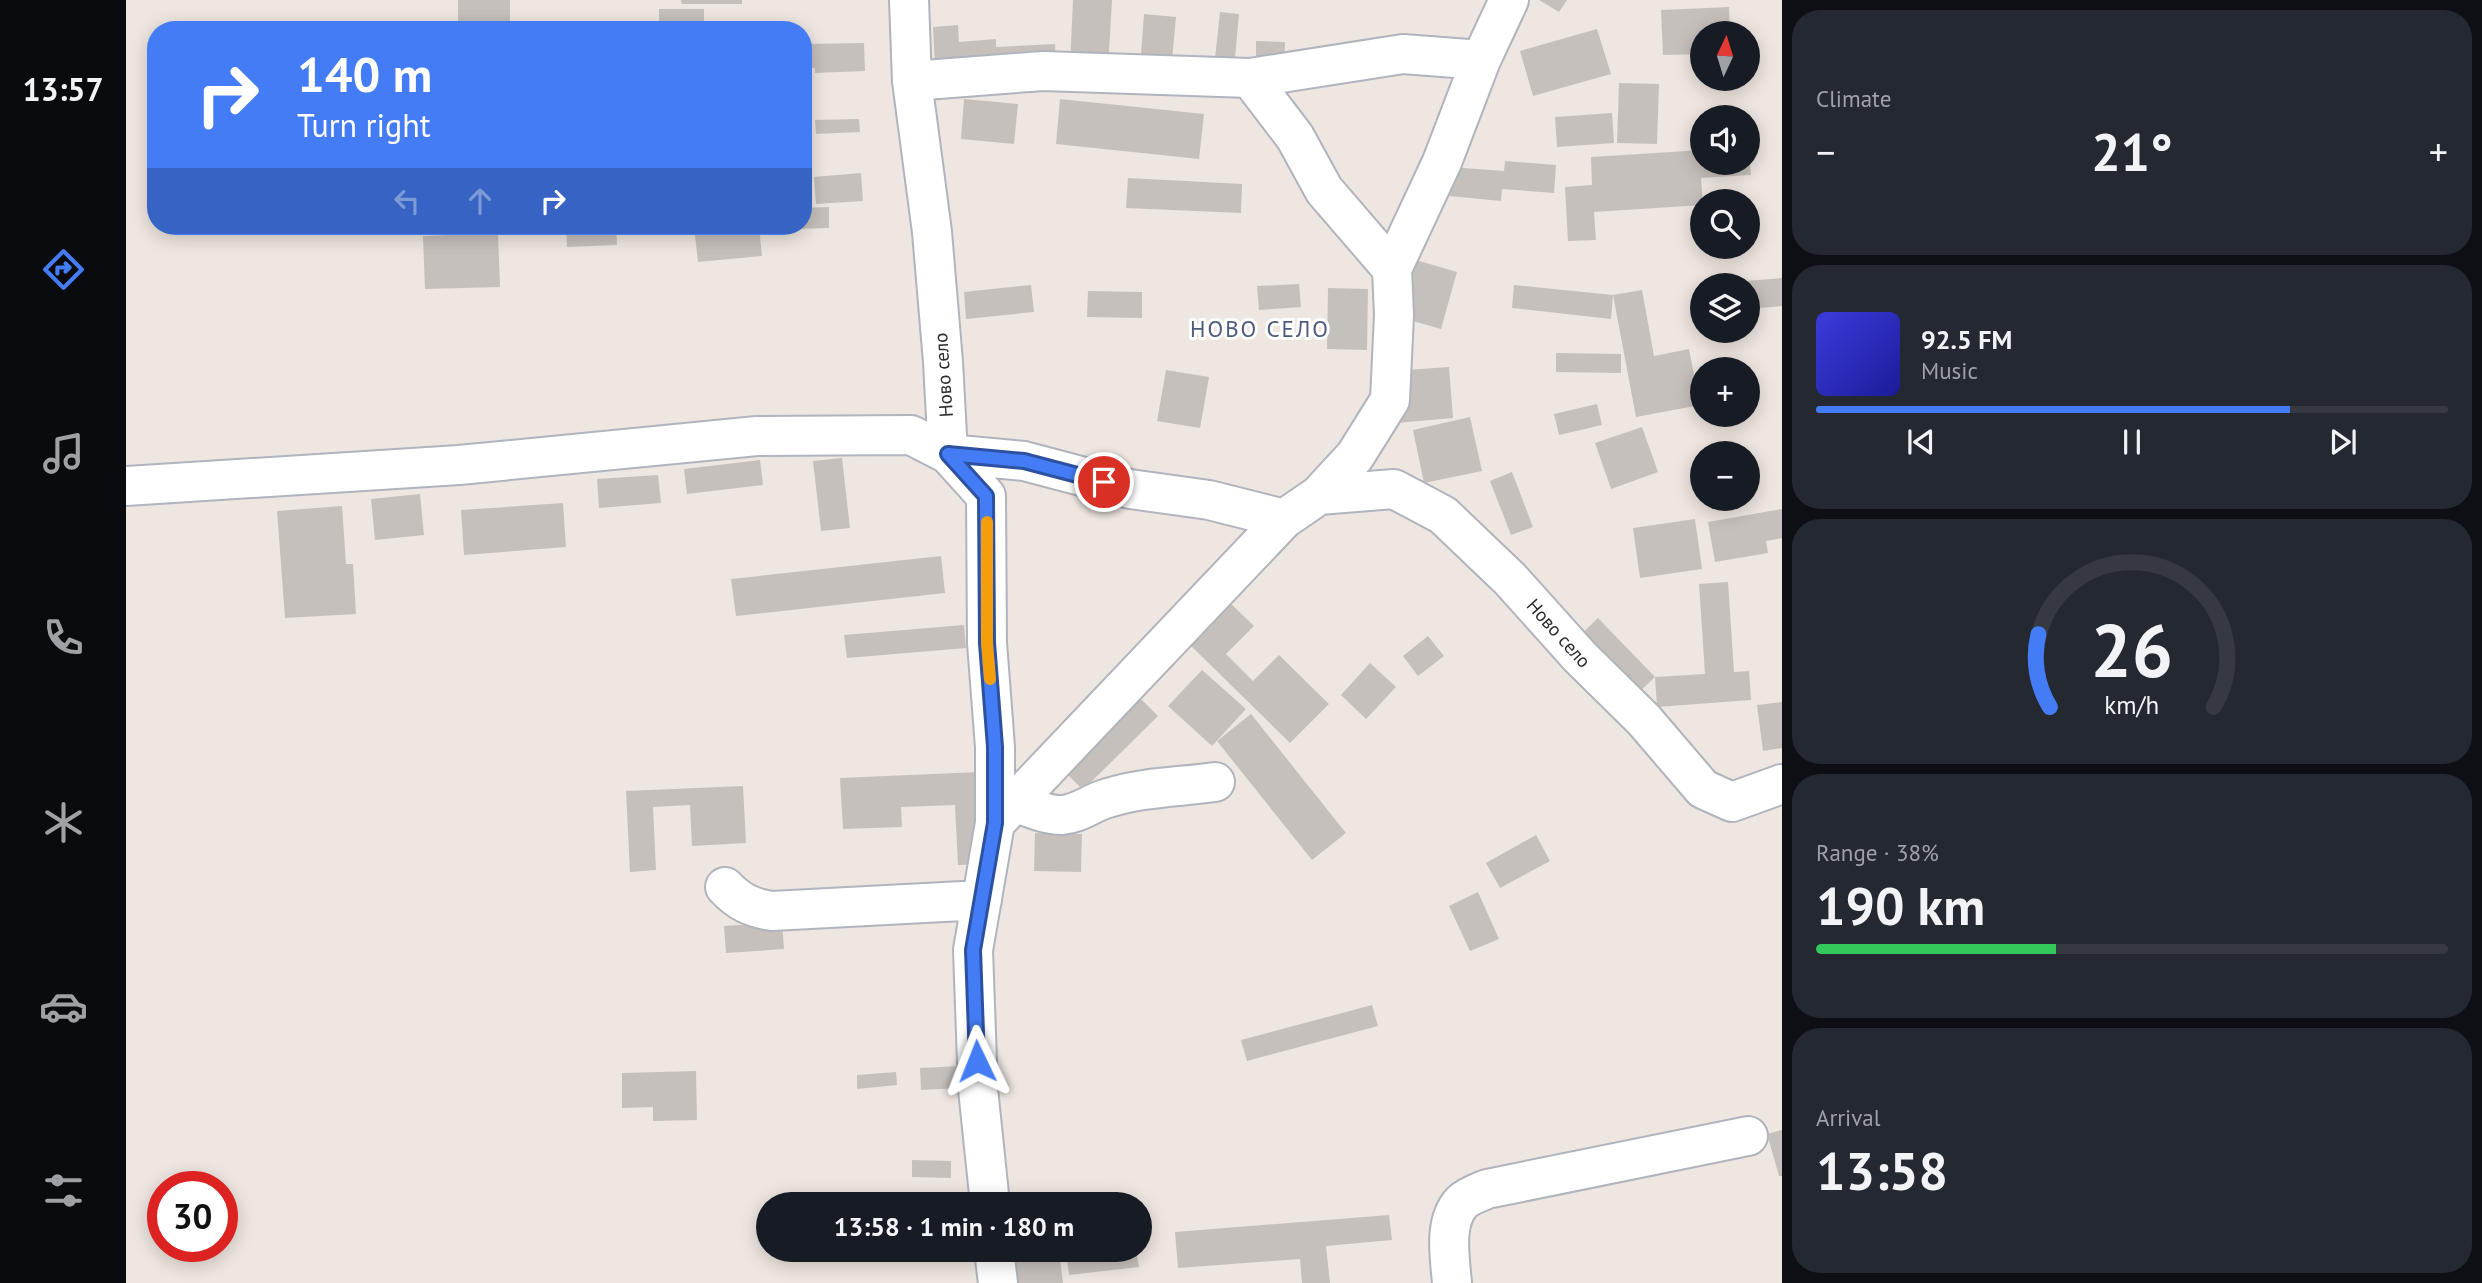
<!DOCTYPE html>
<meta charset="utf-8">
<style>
body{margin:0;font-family:"PT Sans",sans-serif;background:#242831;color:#f1f3f6;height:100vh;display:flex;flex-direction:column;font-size:26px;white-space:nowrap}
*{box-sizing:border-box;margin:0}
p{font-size:23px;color:#9ea1a6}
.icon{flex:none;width:38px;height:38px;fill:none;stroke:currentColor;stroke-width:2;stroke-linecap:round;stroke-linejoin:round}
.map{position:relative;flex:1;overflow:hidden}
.panel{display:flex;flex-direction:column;gap:10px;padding:10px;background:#0d0f14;width:700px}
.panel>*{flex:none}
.banner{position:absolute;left:21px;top:21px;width:665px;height:214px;border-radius:28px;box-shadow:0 4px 18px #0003;background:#447cf6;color:#fff;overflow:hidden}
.needle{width:46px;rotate:4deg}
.tools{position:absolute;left:1564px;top:21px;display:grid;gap:14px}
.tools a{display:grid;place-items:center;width:70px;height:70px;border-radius:50%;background:#171b24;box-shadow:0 4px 18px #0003;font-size:35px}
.speed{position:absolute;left:21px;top:1171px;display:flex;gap:14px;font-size:35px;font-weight:700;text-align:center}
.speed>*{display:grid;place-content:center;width:91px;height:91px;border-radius:50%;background:#171b24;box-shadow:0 4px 18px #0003;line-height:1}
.speed .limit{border:10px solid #d22;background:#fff;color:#111}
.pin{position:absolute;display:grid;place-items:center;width:60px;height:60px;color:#fff;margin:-30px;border:4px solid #fff;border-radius:50%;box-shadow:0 2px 7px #0007}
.me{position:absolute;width:77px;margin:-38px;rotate:358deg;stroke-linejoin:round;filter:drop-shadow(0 0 5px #0008)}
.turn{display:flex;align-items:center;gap:24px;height:147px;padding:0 35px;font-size:32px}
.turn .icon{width:91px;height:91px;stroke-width:2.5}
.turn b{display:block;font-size:49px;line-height:60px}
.lanes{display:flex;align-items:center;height:66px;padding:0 35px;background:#0003;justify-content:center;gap:35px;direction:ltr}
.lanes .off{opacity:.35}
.big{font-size:52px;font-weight:600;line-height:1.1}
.panel .card{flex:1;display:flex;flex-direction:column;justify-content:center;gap:10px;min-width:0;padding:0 24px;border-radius:28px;background:#242831}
.panel .dial{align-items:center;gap:0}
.dial svg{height:182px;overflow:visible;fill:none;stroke:#363941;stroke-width:7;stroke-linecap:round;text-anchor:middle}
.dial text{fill:#f1f3f6;stroke:none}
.song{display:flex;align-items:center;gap:21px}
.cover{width:84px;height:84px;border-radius:10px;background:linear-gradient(135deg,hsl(240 70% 55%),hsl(240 70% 35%))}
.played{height:7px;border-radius:4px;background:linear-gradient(90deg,#447cf6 75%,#363941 75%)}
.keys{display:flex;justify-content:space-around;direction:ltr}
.heat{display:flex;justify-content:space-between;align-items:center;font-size:38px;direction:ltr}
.charge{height:10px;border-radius:5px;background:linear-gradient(90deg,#34c759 38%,#363941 0)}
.trip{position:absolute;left:630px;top:1192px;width:396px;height:70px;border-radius:35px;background:#171b24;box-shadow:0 4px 18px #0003;font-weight:600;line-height:70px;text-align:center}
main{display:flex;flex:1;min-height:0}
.dock{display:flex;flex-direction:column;width:126px;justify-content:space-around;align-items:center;background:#090b0e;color:#9ea1a6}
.dock .icon{width:49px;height:49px}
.dock .on{color:#447cf6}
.dock b{font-size:32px;color:#f1f3f6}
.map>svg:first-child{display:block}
.building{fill:#c6c0bc}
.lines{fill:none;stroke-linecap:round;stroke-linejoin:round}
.minor-casing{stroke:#b0b4bc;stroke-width:42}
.minor{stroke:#fff;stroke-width:38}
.route-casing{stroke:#2c51a0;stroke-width:18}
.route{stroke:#447cf6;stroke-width:12}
.slow{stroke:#f59e0b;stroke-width:12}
.labels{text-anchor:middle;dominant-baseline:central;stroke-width:6;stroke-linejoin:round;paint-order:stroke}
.street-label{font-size:19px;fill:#2d2d2d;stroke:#fff}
.quarter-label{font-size:23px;letter-spacing:2px;fill:#4d5c7d;stroke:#fff}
</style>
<main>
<nav class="dock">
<b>13:57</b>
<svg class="icon on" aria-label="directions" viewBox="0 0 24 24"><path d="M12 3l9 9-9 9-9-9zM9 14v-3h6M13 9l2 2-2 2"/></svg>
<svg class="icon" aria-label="music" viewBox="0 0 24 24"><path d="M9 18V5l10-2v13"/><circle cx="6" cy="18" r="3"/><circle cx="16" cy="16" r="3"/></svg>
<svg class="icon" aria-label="phone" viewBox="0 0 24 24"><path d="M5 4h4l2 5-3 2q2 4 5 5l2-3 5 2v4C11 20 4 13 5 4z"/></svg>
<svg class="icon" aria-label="climate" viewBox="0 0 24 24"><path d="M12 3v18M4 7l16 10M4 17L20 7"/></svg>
<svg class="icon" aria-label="car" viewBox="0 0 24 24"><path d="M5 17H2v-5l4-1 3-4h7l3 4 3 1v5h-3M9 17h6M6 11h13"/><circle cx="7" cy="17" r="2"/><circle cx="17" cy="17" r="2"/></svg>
<svg class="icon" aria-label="filters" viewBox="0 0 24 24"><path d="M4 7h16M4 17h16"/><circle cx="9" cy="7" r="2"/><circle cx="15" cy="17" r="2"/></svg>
</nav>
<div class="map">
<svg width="1656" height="1283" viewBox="0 0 1656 1283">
<rect width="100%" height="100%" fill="#eee6e0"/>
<path class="building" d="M332 0H384V30H332Z
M555 0H616V4H556Z
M947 0H986L982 68 944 66Z
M1413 0H1441L1433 12Z
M1603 7 1604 33H1577V54L1537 55 1535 10Z
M533 9H578V30H533Z
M1094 12 1113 14 1108 69 1088 68Z
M1018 14 1050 17 1045 71 1014 68Z
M832 25 833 42 870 39V47L929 44 930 61 809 68 807 27Z
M1471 29 1485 74 1407 96 1394 51Z
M1130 41 1159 42 1158 69 1130 68Z
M738 43 739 71 689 73V68L677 69V44Z
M1493 83 1533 84 1531 144 1491 143Z
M838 99 892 104 888 144 835 139Z
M934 99 1078 114 1073 159 930 144Z
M1486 113 1488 143 1431 147 1429 117Z
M733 119 734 132 690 134 689 120Z
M1577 150V163H1624L1625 175 1575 178 1577 205 1468 212 1470 240 1442 241 1439 187 1466 185 1465 157Z
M1379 161 1430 165 1428 193 1376 189 1375 201 1323 196 1325 167 1378 171Z
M735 173 737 201 690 204 688 177Z
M1002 178 1116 184 1115 213 1000 208Z
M703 207V228L671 229V226H677V208Z
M440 226H490L491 245 441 247Z
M568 226H633L636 256 572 262Z
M372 233 374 287 299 289 297 236Z
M1290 260 1331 272 1315 329 1273 317Z
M1656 278V306L1622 309V285H1594V283Z
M1173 284 1175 307 1133 310 1131 286Z
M905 285 908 312 840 319 838 292Z
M1388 285 1487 295 1485 319 1386 308Z
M1202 288 1242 289 1241 350 1201 349Z
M1516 290 1528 356 1563 349 1574 405 1510 417 1487 295Z
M962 291 1016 292V318L961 317Z
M1430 353 1495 354V373L1430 372Z
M1323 367 1327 418 1270 423 1267 371Z
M1040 370 1083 377 1074 428 1031 421Z
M1471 404 1476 425 1433 435 1428 414Z
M1344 417 1356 471 1298 483 1287 430Z
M1516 427 1532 472 1485 489 1469 443Z
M716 458 724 528 695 531 687 461Z
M634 460 637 485 561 494 558 469Z
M1386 472 1407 527 1385 535 1364 481Z
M532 475 535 503 473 508 471 479Z
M294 494 298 535 249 540 245 499Z
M437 503 440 547 338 555 335 510Z
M216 506 220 564H227L230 614 159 618 151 511Z
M1656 509V538L1640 541 1642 553 1589 562 1582 522Z
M1569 519 1576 569 1514 578 1507 528Z
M815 556 819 593 610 616 605 579Z
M1602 582 1608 672 1623 671 1625 700 1531 707 1529 677 1579 674 1573 584Z
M1099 598 1128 626 1100 654 1127 681 1153 655 1203 704 1164 743 1058 639Z
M1472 618 1529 677 1503 702 1446 643Z
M838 625 840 648 721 658 718 635Z
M1302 636 1318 656 1292 676 1277 656Z
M1244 663 1270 687 1240 719 1215 695Z
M1076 670 1120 709 1086 746 1042 706Z
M1014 698 1032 716 957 790 938 771Z
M1656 702V748L1637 751 1631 705Z
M1125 714 1220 833 1186 860 1091 741Z
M853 772 857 864 832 865 829 805 775 807 776 827 717 829 714 778Z
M617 786 620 843 566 846 564 805 527 807 530 870 504 872 500 791Z
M909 833 956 834 955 872 908 871Z
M1410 835 1424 861 1374 888 1360 863Z
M1352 892 1373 939 1344 951 1323 906Z
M656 922 658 949 600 953 598 926Z
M1246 1005 1252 1026 1121 1061 1115 1040Z
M834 1066V1088L795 1090 794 1068Z
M570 1071 571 1120 527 1121V1107L496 1108V1073Z
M770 1072 771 1085 731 1089V1075Z
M1656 1130V1176H1653L1641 1134Z
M786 1160 825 1161V1178L786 1177Z
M1263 1215 1266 1240 1200 1246 1204 1283H1176L1174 1259 1052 1268 1049 1232Z
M877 1250H933L937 1283H881Z
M940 1250H1010L1013 1267 943 1275Z"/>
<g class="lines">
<g class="minor-casing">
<path id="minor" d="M783 0 786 81 806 232 817 362 822 454 860 496 861 643 869 747V823L847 950 852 1089 864 1204
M1124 78 1169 137 1198 190 1266 269
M786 81 917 71 1124 78 1277 54 1355 60
M0 486 333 465 631 436 785 435 822 454 898 461 1004 489 1083 500 1158 519
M1193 495 1268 489 1317 515 1384 579 1454 657 1518 720 1577 789 1606 802 1656 784
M889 802C904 808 920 815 936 815 953 814 966 802 982 798 1016 787 1054 787 1089 782
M869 823 1158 519 1193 495 1229 456 1264 400 1268 315 1266 269 1316 162 1355 60 1383 0
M599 887C613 902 626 908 646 911L856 900
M868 1250 872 1283
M1326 1283C1324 1258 1317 1222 1336 1202 1342 1196 1354 1192 1361 1189L1622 1136"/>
</g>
<use href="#minor" class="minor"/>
</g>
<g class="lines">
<g class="route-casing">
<path id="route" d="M851 1061 847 950 869 823V747L861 643 860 496 822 454 898 461 978 482"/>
</g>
<use href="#route" class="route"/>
<path class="slow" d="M861 522V643L864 679"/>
</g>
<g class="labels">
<g class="street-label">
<text transform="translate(817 375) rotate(-94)">Ново село</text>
<text transform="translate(1433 633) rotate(48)">Ново село</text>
</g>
<g class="quarter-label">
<text x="1134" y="328">НОВО СЕЛО</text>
</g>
</g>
</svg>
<div class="tools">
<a><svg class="needle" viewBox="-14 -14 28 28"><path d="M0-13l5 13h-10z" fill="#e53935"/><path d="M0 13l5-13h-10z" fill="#9ea1a6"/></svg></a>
<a><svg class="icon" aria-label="sound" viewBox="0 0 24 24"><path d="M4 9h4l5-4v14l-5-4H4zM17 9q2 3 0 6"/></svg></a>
<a><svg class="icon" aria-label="search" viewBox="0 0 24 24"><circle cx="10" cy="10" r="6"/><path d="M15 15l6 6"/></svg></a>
<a><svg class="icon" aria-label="layers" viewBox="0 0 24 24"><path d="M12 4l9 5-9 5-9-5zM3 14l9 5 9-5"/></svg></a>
<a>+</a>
<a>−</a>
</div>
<div class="speed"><div class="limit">30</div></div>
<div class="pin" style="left:978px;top:482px;background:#d93025"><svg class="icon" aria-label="arrive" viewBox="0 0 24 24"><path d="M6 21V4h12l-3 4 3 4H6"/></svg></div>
<svg class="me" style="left:851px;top:1061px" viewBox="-20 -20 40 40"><path d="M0-17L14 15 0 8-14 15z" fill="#447cf6" stroke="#fff" stroke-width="4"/></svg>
<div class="trip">13:58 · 1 min · 180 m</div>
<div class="banner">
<div class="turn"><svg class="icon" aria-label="right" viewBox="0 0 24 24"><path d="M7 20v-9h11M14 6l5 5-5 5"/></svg><div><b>140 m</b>Turn right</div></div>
<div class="lanes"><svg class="icon off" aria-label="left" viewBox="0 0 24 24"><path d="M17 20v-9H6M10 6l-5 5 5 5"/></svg><svg class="icon off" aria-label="ahead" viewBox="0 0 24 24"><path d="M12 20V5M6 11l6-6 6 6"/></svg><svg class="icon" aria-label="right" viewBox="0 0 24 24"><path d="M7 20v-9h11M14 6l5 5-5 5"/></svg></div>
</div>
</div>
<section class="panel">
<div class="card"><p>Climate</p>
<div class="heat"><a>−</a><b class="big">21°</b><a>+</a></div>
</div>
<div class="card">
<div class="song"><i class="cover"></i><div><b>92.5 FM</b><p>Music</p></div></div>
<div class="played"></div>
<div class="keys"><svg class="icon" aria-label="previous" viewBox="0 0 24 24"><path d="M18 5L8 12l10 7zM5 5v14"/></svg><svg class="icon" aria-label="pause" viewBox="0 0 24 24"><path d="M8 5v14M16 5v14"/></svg><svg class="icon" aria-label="next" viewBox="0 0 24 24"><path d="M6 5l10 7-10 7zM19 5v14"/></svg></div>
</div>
<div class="card dial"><svg viewBox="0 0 100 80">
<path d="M14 69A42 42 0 1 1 86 69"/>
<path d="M14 69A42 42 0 0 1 9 37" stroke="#447cf6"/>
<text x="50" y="56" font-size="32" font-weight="700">26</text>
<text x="50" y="72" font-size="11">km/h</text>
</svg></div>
<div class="card"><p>Range · 38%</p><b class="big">190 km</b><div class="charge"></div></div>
<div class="card"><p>Arrival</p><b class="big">13:58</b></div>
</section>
</main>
